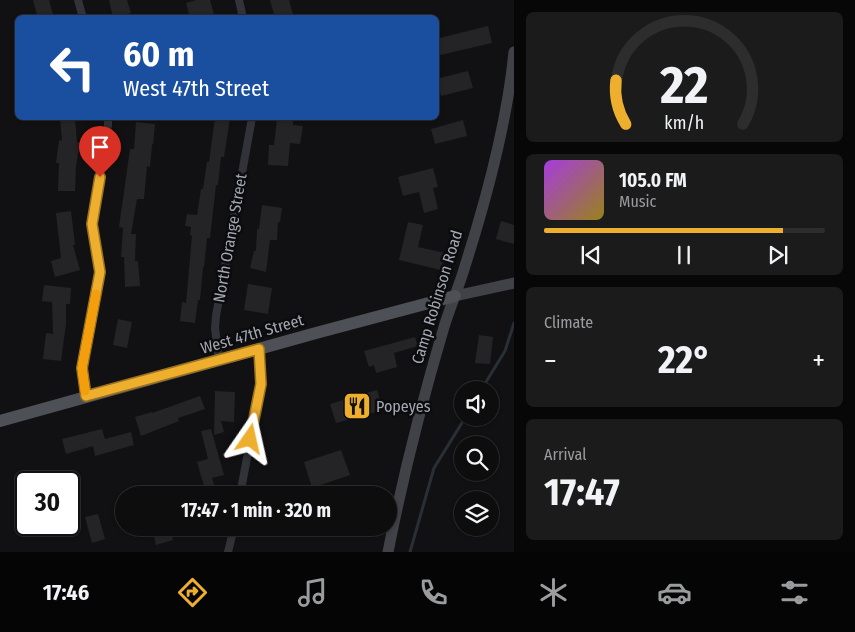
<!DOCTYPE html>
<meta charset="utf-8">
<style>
body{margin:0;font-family:"Fira Sans Condensed",sans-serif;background:#1b1b1c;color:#f1f3f6;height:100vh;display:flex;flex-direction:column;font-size:19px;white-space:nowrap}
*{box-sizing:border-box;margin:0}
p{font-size:16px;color:#9a9c9e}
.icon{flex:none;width:28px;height:28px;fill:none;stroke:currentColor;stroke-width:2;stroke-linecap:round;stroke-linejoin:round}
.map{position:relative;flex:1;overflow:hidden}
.drawer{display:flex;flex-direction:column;gap:12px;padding:12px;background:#070708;width:341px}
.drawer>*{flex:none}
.hud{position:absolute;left:15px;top:15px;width:424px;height:105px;border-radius:8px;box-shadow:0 1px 4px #0004,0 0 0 1px #2d2d2e;background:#1a4fa0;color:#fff;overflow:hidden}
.buttons{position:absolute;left:454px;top:381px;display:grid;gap:10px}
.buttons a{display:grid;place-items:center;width:45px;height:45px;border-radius:50%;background:#0d0d0e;box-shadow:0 1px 4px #0004,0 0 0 1px #2d2d2e;font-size:25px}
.speed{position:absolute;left:15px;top:471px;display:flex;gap:10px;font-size:25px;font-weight:700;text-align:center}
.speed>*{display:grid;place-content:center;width:65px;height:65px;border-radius:50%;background:#0d0d0e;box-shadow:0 1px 4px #0004,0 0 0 1px #2d2d2e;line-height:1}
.speed .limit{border:2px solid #111;border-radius:8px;background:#fff;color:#111}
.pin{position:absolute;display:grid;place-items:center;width:42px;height:42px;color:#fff;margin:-51px -21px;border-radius:50% 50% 50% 0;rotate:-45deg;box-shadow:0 0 5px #0007}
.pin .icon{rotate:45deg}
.me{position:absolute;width:55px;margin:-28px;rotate:11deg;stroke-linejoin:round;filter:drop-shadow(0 0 4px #0008)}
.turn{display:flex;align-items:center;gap:18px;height:105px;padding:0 25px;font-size:22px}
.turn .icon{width:65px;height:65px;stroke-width:2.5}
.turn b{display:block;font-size:35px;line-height:42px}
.big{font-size:38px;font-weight:700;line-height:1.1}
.drawer .tile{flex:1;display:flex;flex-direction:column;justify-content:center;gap:8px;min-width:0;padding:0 18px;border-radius:8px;background:#1b1b1c}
.drawer .dial{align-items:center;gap:0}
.dial svg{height:130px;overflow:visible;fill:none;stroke:#2d2d2e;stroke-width:7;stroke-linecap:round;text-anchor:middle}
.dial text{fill:#f1f3f6;stroke:none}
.song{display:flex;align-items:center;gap:15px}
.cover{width:60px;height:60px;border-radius:8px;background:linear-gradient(135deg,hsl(280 70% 55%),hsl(50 70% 35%))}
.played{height:5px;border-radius:2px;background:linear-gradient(90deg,#eeaf2e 85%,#2d2d2e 85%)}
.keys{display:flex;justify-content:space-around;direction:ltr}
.heat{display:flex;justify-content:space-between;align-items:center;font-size:28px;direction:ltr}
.trip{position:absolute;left:115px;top:486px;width:282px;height:50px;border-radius:25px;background:#0d0d0e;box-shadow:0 1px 4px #0004,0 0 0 1px #2d2d2e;font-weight:700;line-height:50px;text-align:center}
.tab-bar{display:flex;height:80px;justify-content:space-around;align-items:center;background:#050506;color:#9a9c9e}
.tab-bar .icon{width:35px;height:35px}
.tab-bar .on{color:#eeaf2e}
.tab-bar b{font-size:22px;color:#f1f3f6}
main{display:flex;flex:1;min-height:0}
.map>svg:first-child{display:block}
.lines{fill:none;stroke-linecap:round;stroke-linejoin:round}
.stream{stroke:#283036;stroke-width:3}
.building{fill:#242427}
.street{stroke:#323338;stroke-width:8}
.secondary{stroke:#404248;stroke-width:11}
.primary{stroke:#4e5057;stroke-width:12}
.route-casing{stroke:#9b721e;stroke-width:12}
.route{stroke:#eeaf2e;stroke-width:9}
.slow{stroke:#f59e0b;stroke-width:9}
.labels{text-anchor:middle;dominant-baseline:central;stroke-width:5;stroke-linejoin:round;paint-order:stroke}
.street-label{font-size:16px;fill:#a3a8b3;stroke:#0c0c0e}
.poi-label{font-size:16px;fill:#a3a8b3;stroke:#0c0c0e;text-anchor:start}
</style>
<main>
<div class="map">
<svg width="514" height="552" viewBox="0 0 514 552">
<rect width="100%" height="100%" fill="#111113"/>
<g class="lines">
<path class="stream" d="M481 390 505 351 514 323
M410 552 434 468 465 418"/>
</g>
<path class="building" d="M33 0H49L54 18H38Z
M109 0H127L131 13 113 18Z
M196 0H210L215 18H190L186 3Z
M270 0H289L294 18H275Z
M488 26 492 43 436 56V39Z
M468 71 473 88 441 96 436 79Z
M60 118H75L77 142 80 143 76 166 75 191H58L59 163H56L59 140 62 141Z
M215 118H230L224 157H221L218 185H216L210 238H207L204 267H203L200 300H198L195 323 180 321 182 302 186 303 192 236 190 235 191 227 185 226 187 214 197 215 201 189H203L207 162H209Z
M277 119 293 121V125L303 126 300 144 290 143 288 166 268 165 269 145H274Z
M463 120 467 136 435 144 431 129Z
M136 122 155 124 153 145 152 144 150 167 147 166 144 199H137L131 234H136L135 261H138L140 286 125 287 124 257H121L123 228 119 227 130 149H134Z
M433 168 438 187 433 188 438 209 424 213 419 192 403 196 398 177Z
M262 205 282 208 280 222H278L277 240H270L266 272 250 268 254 251H256L257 229H259Z
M71 211 75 245H73L80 270 55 277 51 261 61 258 56 213Z
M501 221 514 225V244L496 239Z
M408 222 423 225 418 247 445 253 441 270 399 260Z
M248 284 272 288 268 314 244 310Z
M44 285 71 288 70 304H66V324L61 361 43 359 46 333 53 334 52 302 42 301Z
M118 319 132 322 127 348 113 345Z
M479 335 493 337 490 364 475 363Z
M415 337 418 346 394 353 397 367 376 373 374 365 369 367 364 351Z
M377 390 383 410 336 423 330 404Z
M215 391 235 392 234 422 221 421 224 432 214 435Z
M200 396 205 409 178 418 179 421 141 436 135 417 152 412V413Z
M102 429 105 439 131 432 134 445 95 456 93 446 66 454 62 439Z
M211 429 224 475 212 478 217 495H201L199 488 204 486 197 462 208 459 201 431Z
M341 450 350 475 312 488 304 462Z
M98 514 105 539 92 543 85 517Z
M170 528 173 540 156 545 153 532Z"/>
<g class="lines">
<path class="street" d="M78 0 83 18
M239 0 243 18
M219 360 215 328 216 316 252 118
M86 396 82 368 100 272 92 224 93 213 108 125V118
M240 495 261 384 259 349
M228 552 234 528"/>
<path class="secondary" d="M455 296 514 283
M388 552C403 476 422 401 444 327 450 307 459 287 465 266 487 197 507 124 514 52"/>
<path class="primary" d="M0 421 316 333 455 296"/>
</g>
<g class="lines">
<g class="route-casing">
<path id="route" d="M100 177 92 224 100 272 82 368 86 396 259 349 261 384 250 439"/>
</g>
<use href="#route" class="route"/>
<path class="slow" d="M85 391 82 368 96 294"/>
</g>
<defs>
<g id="restaurant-square" transform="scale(1.4375)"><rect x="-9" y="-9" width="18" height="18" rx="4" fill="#eeaf2e" stroke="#0c0c0e"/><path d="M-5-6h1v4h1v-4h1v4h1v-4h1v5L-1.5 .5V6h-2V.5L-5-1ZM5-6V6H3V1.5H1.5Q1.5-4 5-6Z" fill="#111"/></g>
</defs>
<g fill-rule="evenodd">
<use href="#restaurant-square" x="357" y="406"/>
</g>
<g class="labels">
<g class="street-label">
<text transform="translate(230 238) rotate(-80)">North Orange Street</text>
<text transform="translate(437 297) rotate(-73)">Camp Robinson Road</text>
<text transform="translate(252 334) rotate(-16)">West 47th Street</text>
</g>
<g class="poi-label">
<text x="376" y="406">Popeyes</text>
</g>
</g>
</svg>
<div class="buttons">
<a><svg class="icon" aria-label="sound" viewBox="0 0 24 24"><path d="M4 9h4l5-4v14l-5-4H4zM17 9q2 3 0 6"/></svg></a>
<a><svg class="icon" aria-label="search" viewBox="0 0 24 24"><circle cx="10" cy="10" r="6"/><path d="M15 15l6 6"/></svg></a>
<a><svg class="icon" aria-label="layers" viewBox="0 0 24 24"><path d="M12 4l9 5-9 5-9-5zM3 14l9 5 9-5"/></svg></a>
</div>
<div class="speed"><div class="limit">30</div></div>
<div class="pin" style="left:100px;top:177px;background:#d93025"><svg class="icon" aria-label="arrive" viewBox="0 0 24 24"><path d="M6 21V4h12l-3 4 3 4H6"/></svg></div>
<svg class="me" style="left:250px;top:439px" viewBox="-20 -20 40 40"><path d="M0-17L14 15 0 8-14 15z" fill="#eeaf2e" stroke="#fff" stroke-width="4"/></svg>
<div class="trip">17:47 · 1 min · 320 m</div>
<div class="hud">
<div class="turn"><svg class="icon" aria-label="left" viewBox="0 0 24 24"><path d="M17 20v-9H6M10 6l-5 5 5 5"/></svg><div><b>60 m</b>West 47th Street</div></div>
</div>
</div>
<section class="drawer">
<div class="tile dial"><svg viewBox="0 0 100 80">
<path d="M14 69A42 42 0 1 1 86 69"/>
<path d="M14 69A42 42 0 0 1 8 42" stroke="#eeaf2e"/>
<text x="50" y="56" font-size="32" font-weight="700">22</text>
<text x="50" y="72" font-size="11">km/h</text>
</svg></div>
<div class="tile">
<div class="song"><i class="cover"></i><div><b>105.0 FM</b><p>Music</p></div></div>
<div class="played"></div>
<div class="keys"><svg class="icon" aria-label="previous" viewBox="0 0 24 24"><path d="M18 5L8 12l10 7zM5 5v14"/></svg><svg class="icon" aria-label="pause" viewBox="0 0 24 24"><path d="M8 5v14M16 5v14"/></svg><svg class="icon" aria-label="next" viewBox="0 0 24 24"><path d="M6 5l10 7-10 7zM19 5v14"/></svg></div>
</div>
<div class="tile"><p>Climate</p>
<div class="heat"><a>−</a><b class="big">22°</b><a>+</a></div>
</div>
<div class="tile"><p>Arrival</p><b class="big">17:47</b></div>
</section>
</main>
<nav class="tab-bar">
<b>17:46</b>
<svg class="icon on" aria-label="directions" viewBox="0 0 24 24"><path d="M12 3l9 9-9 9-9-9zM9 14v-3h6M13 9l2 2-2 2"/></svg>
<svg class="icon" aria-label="music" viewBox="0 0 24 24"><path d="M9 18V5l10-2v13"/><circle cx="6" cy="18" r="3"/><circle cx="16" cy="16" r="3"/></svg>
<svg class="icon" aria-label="phone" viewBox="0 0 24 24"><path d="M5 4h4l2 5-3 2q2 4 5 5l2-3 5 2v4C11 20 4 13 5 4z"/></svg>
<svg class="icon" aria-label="climate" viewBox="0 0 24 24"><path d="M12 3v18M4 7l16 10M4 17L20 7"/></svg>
<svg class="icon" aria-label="car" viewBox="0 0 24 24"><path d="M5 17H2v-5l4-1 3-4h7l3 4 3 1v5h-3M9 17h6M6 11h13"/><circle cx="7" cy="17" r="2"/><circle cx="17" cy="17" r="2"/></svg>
<svg class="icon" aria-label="filters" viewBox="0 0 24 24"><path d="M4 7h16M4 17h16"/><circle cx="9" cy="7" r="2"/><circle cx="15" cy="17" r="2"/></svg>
</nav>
